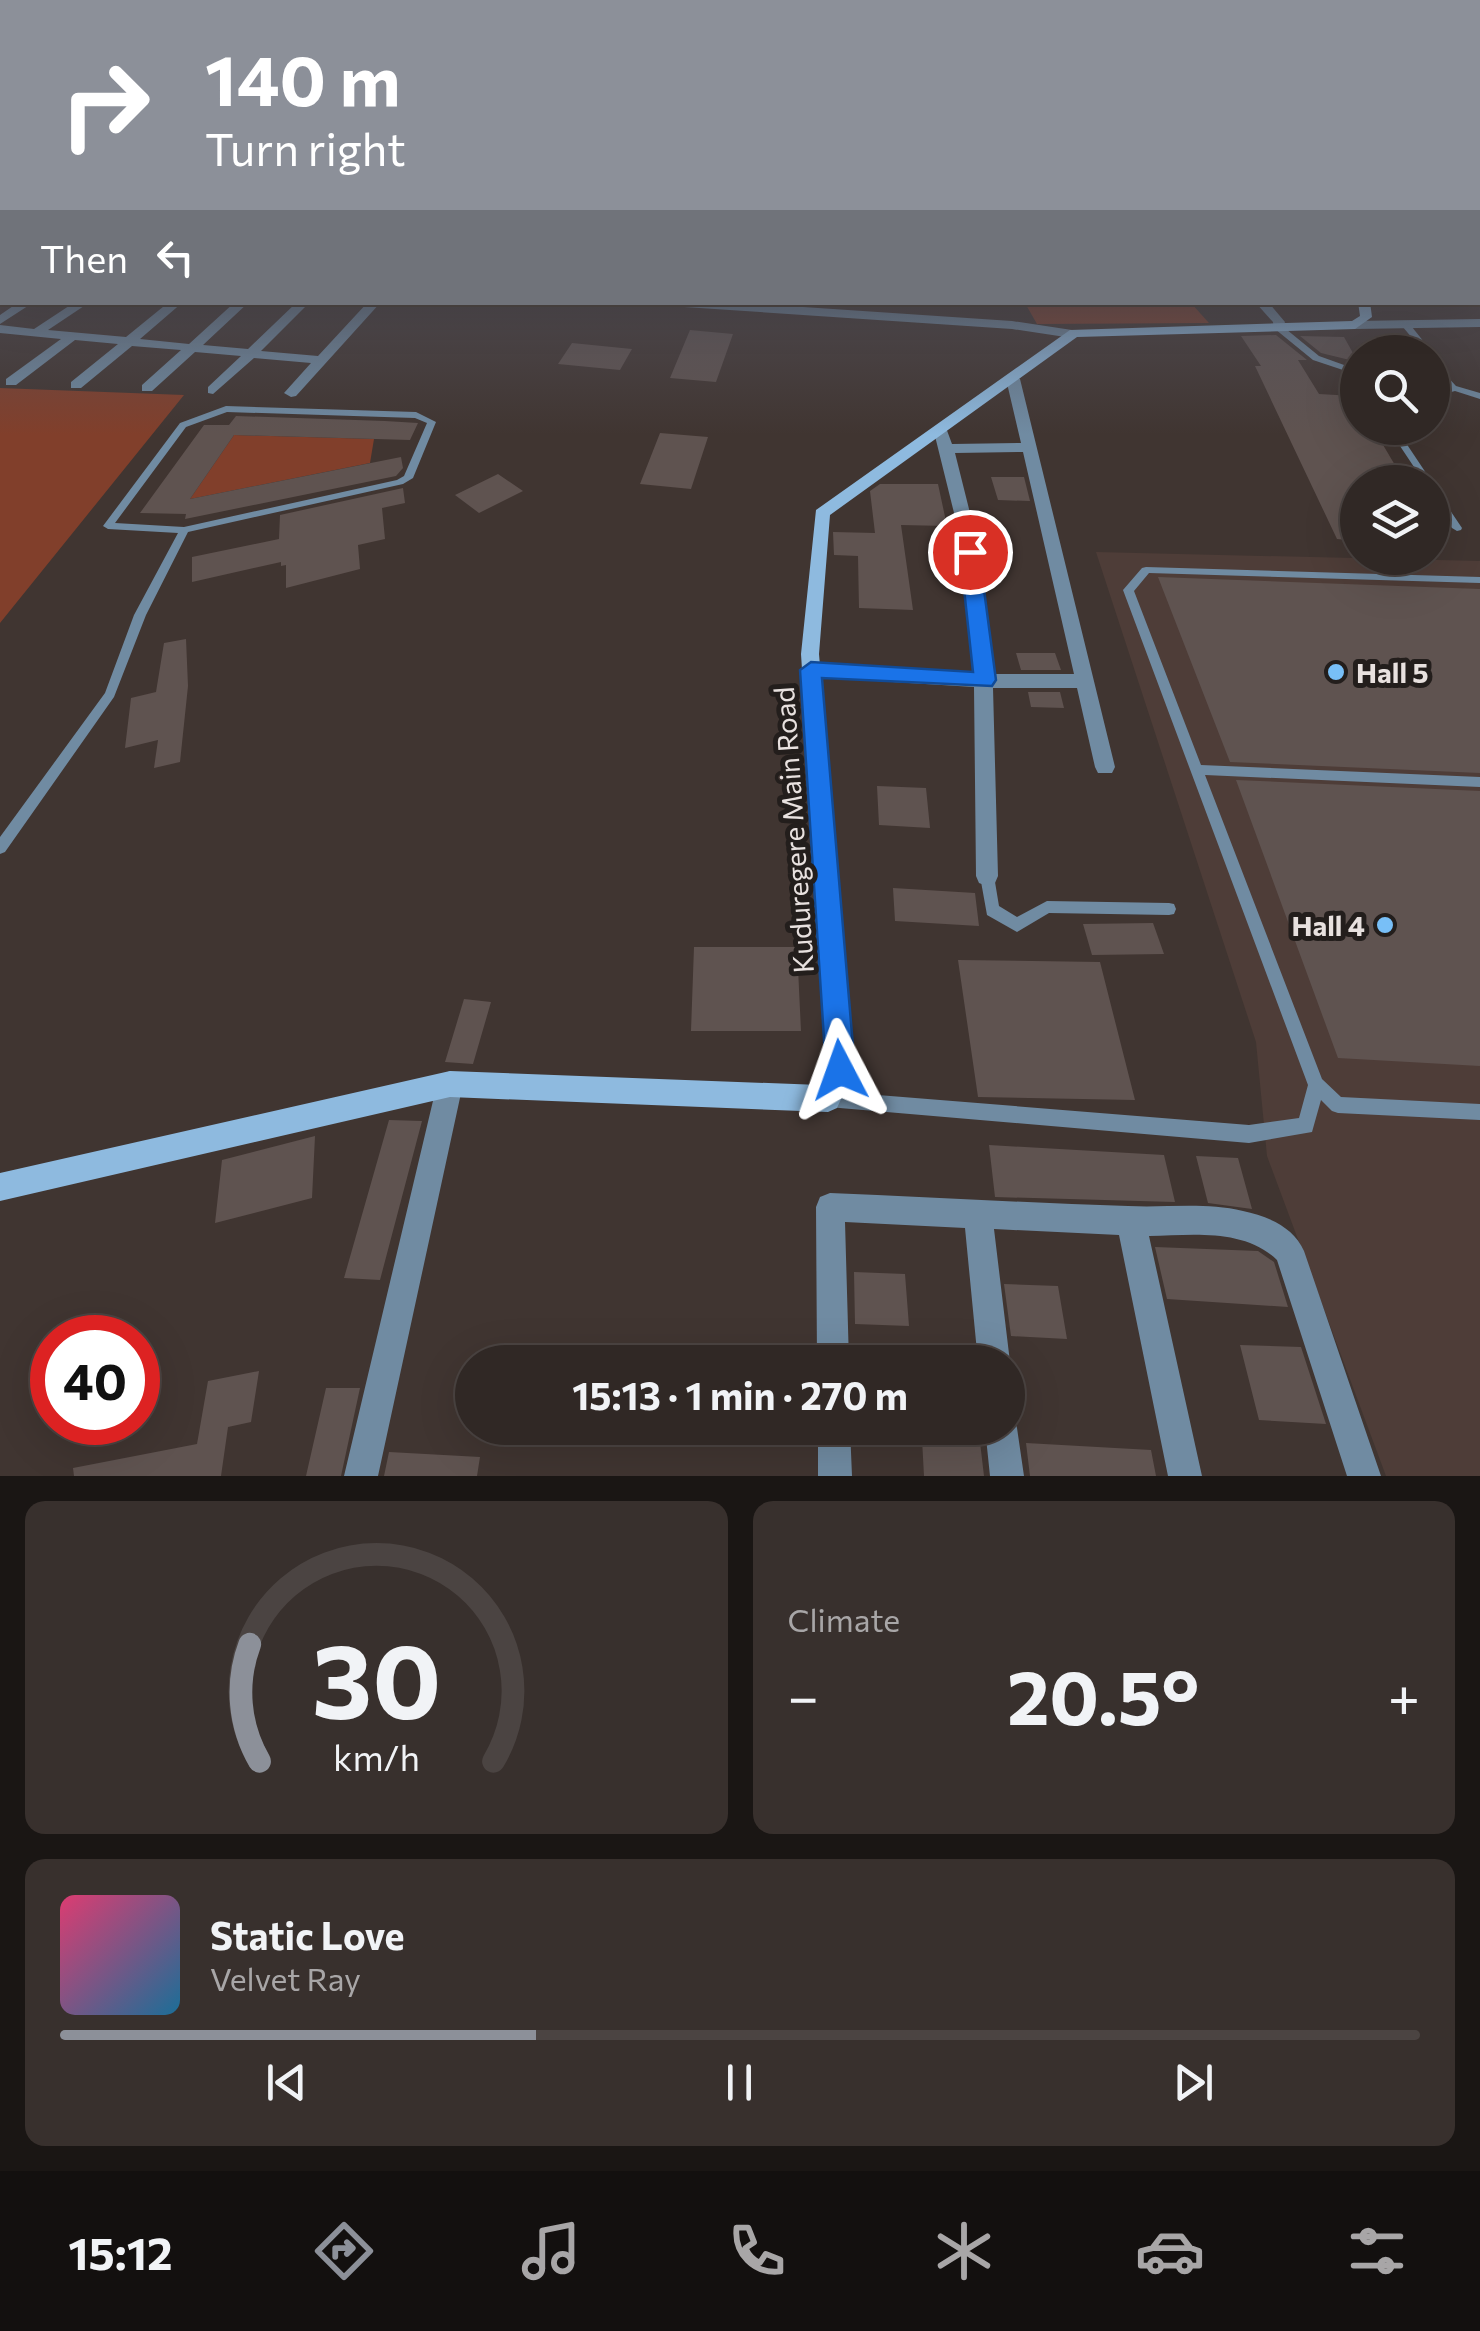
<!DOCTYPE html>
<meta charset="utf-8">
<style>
body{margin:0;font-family:Commissioner,sans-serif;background:#38302d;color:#f1f3f6;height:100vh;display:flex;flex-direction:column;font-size:38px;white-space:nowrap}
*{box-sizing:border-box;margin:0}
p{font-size:32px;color:#a8a6a7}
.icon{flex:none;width:55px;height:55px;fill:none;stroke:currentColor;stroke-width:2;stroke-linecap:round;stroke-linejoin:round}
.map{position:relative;height:1476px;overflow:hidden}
.sheet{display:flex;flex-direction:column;gap:25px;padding:25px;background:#1a1614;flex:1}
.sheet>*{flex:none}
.top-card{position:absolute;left:0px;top:0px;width:1480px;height:305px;box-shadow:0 10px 40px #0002,0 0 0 2px #4b4442;background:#8c9099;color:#fff;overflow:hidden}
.controls{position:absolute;left:1340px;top:335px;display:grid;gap:20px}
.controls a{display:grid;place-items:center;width:110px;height:110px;border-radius:50%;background:#302825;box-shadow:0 10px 40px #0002,0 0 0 2px #4b4442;font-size:50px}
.speed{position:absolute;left:30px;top:1315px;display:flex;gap:20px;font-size:50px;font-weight:700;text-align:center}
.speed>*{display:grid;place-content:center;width:130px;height:130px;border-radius:50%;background:#302825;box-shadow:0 10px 40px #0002,0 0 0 2px #4b4442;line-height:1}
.speed .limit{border:15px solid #d22;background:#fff;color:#111}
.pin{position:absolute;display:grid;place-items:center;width:85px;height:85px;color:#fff;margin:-42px;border:5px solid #fff;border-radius:50%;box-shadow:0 2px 10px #0007}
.me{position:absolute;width:110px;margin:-55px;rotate:356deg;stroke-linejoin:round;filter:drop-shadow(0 0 8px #0008)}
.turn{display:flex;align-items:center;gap:35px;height:210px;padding:0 40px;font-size:45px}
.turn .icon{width:130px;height:130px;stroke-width:2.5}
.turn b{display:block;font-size:70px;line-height:85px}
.then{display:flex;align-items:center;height:95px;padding:0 40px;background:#0003;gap:20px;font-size:38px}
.big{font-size:75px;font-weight:700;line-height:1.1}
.sheet .widget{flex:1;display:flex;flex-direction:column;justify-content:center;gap:15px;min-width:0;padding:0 35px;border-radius:20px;background:#38302d}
.sheet .dial{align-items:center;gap:0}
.dial svg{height:260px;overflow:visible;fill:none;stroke:#4b4442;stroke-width:7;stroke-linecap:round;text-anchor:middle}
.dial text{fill:#f1f3f6;stroke:none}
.song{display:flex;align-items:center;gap:30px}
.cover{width:120px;height:120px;border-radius:15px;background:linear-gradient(135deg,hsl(340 70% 55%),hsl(200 70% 35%))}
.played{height:10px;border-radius:5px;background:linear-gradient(90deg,#8c9099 35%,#4b4442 35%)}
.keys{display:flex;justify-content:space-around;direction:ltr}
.heat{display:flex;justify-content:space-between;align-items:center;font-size:55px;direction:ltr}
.sheet .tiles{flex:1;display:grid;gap:25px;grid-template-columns:1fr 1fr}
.widget:last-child{grid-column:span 2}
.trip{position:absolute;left:455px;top:1345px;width:570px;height:100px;border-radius:50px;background:#302825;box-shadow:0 10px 40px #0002,0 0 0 2px #4b4442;font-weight:700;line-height:100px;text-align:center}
.menu{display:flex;height:160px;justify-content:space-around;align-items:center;background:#13100f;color:#a8a6a7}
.menu .icon{width:70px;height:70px}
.menu .on{color:#8c9099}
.menu b{font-size:45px;color:#f1f3f6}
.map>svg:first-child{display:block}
.built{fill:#4e3d38}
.green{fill:#813f2b}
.building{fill:#5f5350}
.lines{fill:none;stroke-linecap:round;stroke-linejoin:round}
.lane{fill:#708ba2;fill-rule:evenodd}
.street{fill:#708ba2;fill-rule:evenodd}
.secondary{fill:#8ebadf;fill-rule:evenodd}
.route{fill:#1a73e8;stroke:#114b97;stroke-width:2.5}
.poi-dot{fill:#78bff7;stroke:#231e1c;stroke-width:4}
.labels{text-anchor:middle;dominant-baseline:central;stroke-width:10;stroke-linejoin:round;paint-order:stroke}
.poi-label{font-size:28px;font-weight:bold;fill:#e8e1df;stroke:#231e1c;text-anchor:start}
.street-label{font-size:28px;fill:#e8e1df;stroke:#231e1c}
</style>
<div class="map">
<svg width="1480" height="1476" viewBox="0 0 1480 1476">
<rect width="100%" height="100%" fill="#403531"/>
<path class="built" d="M1096 552 1480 561V1476H1386L1267 1156 1256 1042Z"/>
<path class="green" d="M1025 303H1191L1209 323 1037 324Z
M0 388 184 395 0 623Z
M234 435 374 439 370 463 190 499Z"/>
<path class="building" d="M690 330 733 334 716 382 670 378Z
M1276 335 1307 360H1298L1319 394 1354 396 1358 428H1373L1405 482H1358V541L1337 539 1255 366H1261L1241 336Z
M1300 336 1344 337 1358 362 1321 353Z
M572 343 632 349 620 370 558 364Z
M236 416 385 421 418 423 410 440 234 435 190 499 401 457 403 468 396 476 185 519 186 514 140 513 204 425H229Z
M660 433 708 437 691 489 640 484Z
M498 474 523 491 479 513 455 495Z
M991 477H1024L1030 501 998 500Z
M880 484H938L947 526 901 525 913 610 859 608 858 556 834 555 833 532 875 533 870 491Z
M403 488 405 503 382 508 385 539 358 545 360 569 286 588V565L281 566V562L192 582V557L279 539 280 515Z
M1158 577 1480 589V773L1230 762Z
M186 639 188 686 180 762 154 768 158 740 125 748 131 698 156 692 164 643Z
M1016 653H1055L1061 670H1021Z
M1028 692H1060L1064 708 1031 707Z
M1236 780 1480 791V1066L1338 1058Z
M877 786 926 788 930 828 879 825Z
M893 888 975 893 979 926 895 921Z
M1153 923 1164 954 1092 955 1083 924Z
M694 947H797L801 1031H691Z
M958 960 1100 962 1135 1100 978 1097Z
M464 999 491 1002 473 1064 445 1062Z
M389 1120 422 1121 380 1280 344 1278Z
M315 1136 312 1198 215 1223 222 1160Z
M989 1145 1164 1155 1175 1202 995 1197Z
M1196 1156 1238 1158 1252 1209 1208 1203Z
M1155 1247 1258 1251 1274 1262 1288 1307 1167 1299Z
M854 1272 905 1274 909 1326 855 1324Z
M1004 1284 1058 1286 1067 1339 1011 1336Z
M1240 1345 1301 1347 1326 1424 1259 1420Z
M259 1371 251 1422 228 1427 221 1476H74L73 1468 197 1444 208 1381Z
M326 1388H360L341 1476H306Z
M922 1439 980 1442 984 1476H924Z
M1026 1443 1151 1450 1156 1476H1030Z
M389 1452 480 1457 477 1476H384Z"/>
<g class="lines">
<path class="lane" d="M1402 322H1408L1432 352H1424L1402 326Z
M1275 325H1281L1319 356 1358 370V375L1313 360 1275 329Z
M1432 360 1456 386 1480 393V399L1455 391 1432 397V392L1449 388 1432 368Z
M226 406 416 412 436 422 413 478 403 484 188 532 146 615 114 697 5 852 0 854V837L105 693 134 615 178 533 108 529 103 526 180 423ZM227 412 415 418 427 423 404 476 397 480 184 527 115 523 186 427Z
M1388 428H1396L1432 482H1424Z
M1432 487 1435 488 1462 528 1461 530 1457 531 1452 528 1432 498Z
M1146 567 1480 577V583L1149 573 1134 591 1201 765 1480 777V787L1205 775 1322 1079 1341 1097 1480 1104V1120L1338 1113 1332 1111 1321 1100 1312 1132 1249 1143 828 1107 822 1105 820 1099 822 1093 828 1091 1249 1125 1299 1118 1308 1085 1123 590 1142 568Z
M987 870 992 872 994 876 999 906 1017 917 1047 901 1169 903 1174 904 1176 909 1174 914 1169 915 1049 913 1017 932 987 915 980 876 982 872Z"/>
<path class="street" d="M1478 239H1480V245H1478Z
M1478 261H1480V267H1478Z
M19 302H34L0 324V315Z
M75 302H90L48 330 126 337 169 302H183L140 339 189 344 235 302H249L203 345 248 349 297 302H310L261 351 318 356 368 302H381L296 396 291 397 284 393 311 363 254 358 213 394 208 393V387L241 356 195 352 152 391H142V385L181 350 132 346 81 388H71V382L118 344 75 340 16 385H6V379L61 339 0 333V325L34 329Z
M663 302H730L1012 321 1072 330 1078 334 1072 338 1012 329 669 306Z
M1255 302H1268L1285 322 1282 330H1274L1273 322Z
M1480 319V327L1355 329 1349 325 1355 321Z
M1013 375 1020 379 1115 767 1112 773H1098L1095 767 1077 688H993L998 876 995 883 987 886 979 883 976 876 974 687 811 677 802 670 811 663 973 673 960 537 933 428 945 425 952 444 1021 443 1006 379ZM1023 452 1074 674H992L976 537 955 453Z
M450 1071 459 1075 463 1084 378 1476H344L437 1084 441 1075Z
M830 1193C930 1197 1028 1203 1128 1206 1166 1208 1205 1202 1243 1211 1267 1216 1294 1227 1304 1251L1381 1476H1347L1277 1260C1244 1228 1192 1235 1149 1236L1202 1476H1168L1119 1235 994 1229 1010 1362 1008 1368V1362H978L965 1228 845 1222 849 1362H817L816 1207 820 1197Z
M1008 1414 1013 1416 1017 1428 1024 1476H990L985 1428H1008Z
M818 1428H850L852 1476H818Z"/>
<path class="secondary" d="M1358 302H1370L1372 317 1355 329 1077 337 830 515 819 654 854 1070 837 1108 828 1112 450 1097 0 1201V1173L450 1071 820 1085 828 1069 801 654 816 510 1070 330 1352 321 1360 316Z"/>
</g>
<linearGradient id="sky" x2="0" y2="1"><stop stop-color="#231d1b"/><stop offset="0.53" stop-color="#53515a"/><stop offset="1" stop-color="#53515a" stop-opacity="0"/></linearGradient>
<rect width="1480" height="435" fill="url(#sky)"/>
<path class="route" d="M970 546 979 552 996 680 992 686 822 678 855 1070 851 1080 840 1085 830 1080 826 1070 800 670 811 662 973 672 960 552Z"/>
<g class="poi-dot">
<circle cx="1336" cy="672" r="10"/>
<circle cx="1385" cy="925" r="10"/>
</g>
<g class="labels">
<g class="poi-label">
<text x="1356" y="672">Hall 5</text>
<text x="1365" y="925" text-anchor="end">Hall 4</text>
</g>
<g class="street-label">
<text transform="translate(793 830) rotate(-94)">Kuduregere Main Road</text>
</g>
</g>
</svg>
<div class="controls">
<a><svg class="icon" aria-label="search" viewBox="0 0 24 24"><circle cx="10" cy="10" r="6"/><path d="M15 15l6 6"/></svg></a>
<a><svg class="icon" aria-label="layers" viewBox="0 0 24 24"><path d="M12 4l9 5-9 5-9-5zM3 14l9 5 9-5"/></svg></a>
</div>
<div class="speed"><div class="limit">40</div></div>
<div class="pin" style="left:970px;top:552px;background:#d93025"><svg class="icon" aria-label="arrive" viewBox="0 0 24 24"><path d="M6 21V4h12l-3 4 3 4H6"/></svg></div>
<svg class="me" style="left:840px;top:1070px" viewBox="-20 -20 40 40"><path d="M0-17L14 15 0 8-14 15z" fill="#1a73e8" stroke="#fff" stroke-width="4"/></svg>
<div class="trip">15:13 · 1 min · 270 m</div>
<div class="top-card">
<div class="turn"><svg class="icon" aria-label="right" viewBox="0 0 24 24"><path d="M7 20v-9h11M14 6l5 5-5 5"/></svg><div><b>140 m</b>Turn right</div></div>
<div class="then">Then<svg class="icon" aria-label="left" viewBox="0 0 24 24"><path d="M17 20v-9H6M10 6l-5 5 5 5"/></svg></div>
</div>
</div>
<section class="sheet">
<div class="tiles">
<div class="widget dial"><svg viewBox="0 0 100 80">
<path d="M14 69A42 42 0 1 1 86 69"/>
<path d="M14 69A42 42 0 0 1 11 33" stroke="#8c9099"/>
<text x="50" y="56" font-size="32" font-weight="700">30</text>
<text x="50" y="72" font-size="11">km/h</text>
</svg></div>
<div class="widget"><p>Climate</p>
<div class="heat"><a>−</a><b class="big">20.5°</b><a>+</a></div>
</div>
<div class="widget">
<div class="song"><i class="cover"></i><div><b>Static Love</b><p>Velvet Ray</p></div></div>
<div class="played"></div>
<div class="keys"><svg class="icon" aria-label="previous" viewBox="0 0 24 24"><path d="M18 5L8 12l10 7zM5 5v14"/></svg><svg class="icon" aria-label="pause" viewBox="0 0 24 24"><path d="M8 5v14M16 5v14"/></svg><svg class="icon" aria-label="next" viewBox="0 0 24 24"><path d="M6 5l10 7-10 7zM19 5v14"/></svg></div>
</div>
</div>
</section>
<nav class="menu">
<b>15:12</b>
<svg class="icon on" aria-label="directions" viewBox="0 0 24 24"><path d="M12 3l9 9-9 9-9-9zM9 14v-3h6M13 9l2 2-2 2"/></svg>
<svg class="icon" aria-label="music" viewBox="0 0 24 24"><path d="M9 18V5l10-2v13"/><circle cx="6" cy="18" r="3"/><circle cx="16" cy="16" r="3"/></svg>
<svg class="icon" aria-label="phone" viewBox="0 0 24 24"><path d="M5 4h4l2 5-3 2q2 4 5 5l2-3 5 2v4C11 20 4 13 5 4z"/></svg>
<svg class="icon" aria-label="climate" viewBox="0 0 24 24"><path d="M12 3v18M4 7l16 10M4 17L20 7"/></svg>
<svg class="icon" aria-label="car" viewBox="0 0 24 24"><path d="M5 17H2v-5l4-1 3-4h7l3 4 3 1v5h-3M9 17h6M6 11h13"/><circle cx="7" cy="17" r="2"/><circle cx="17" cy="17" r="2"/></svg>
<svg class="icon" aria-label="filters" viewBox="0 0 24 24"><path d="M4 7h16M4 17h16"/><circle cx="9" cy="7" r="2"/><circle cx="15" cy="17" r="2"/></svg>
</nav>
